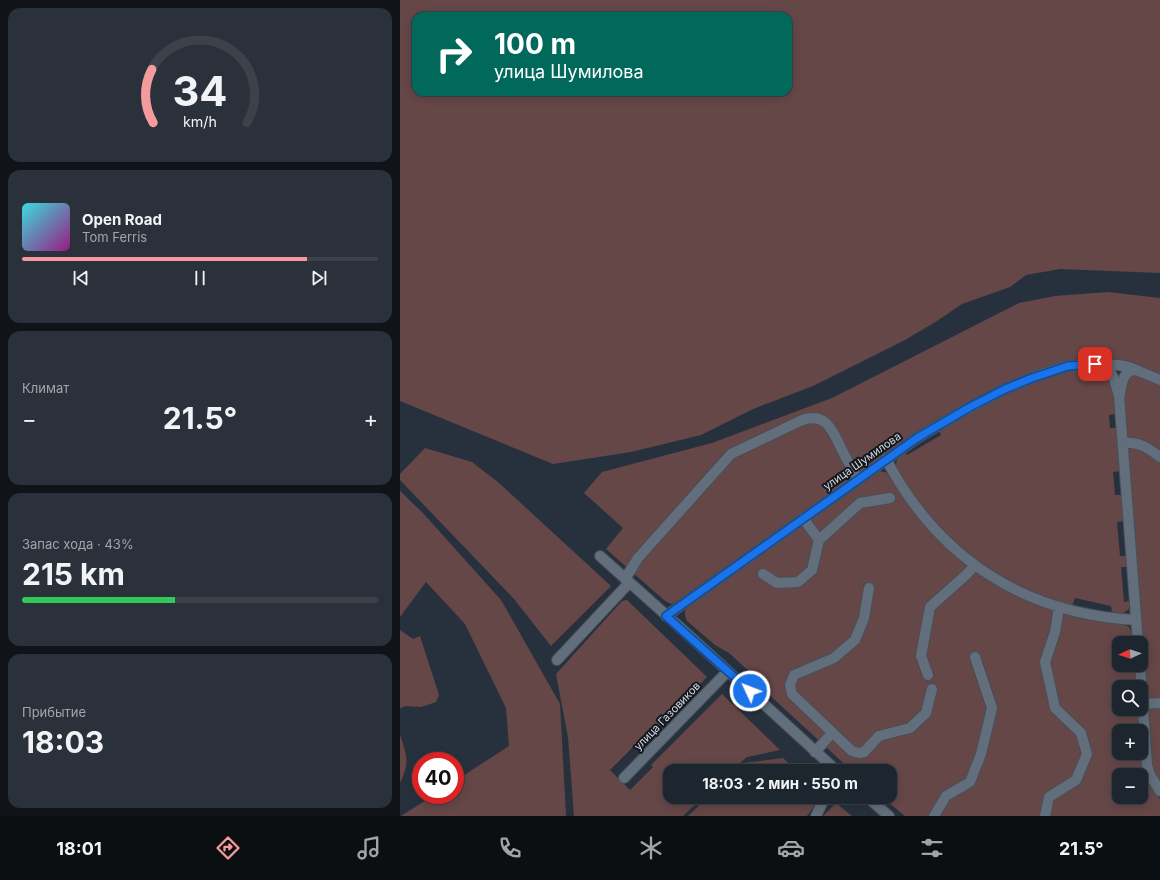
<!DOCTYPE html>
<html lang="ru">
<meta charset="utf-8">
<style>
body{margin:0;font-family:Inter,sans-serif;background:#2a313a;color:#f1f3f6;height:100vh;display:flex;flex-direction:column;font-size:15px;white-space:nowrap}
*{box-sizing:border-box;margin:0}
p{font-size:13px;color:#a0a5aa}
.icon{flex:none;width:22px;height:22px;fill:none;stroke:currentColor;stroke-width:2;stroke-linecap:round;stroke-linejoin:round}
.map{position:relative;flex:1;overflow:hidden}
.drawer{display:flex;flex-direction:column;gap:8px;padding:8px;background:#101419;width:400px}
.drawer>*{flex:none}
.top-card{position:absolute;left:12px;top:12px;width:380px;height:84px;border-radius:12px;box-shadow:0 2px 10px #0003,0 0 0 1px #3b424a;background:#00695c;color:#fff;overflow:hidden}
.needle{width:26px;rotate:266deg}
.fabs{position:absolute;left:712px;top:636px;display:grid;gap:8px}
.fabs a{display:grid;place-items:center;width:36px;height:36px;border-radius:8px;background:#1d252e;box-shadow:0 2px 10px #0003,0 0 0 1px #3b424a;font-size:20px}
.speed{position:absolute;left:12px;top:752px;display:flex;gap:8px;font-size:20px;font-weight:700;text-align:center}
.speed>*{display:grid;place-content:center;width:52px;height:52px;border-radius:50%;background:#1d252e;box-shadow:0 2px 10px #0003,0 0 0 1px #3b424a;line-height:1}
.speed .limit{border:6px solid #d22;background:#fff;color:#111}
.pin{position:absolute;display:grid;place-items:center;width:34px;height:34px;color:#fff;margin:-17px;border-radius:8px;box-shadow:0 2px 6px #0006}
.me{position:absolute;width:44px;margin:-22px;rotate:313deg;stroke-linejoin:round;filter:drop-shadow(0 0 3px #0008)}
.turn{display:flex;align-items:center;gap:14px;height:84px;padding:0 16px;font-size:18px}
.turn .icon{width:52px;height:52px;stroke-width:2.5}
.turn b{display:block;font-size:28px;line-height:34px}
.big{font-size:30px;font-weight:700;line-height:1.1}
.drawer .card{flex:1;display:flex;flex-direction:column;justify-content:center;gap:6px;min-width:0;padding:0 14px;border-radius:12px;background:#2a313a}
.drawer .dial{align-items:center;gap:0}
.dial svg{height:104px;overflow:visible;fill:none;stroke:#3b424a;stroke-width:7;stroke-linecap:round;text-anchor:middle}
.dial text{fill:#f1f3f6;stroke:none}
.song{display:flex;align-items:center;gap:12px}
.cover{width:48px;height:48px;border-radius:6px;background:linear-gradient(135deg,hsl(180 70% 55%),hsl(310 70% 35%))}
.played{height:4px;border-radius:2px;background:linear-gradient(90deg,#f59b9e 80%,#3b424a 80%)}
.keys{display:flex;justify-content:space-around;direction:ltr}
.heat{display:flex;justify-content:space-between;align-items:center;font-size:22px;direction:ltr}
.charge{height:6px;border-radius:3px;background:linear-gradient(90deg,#34c759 43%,#3b424a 0)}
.trip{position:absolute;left:263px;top:764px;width:234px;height:40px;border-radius:12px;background:#1d252e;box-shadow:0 2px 10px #0003,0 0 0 1px #3b424a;font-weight:700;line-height:40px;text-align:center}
.tab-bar{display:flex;height:64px;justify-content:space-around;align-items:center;background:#0c0f12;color:#a0a5aa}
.tab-bar .icon{width:28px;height:28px}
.tab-bar .current{color:#f59b9e}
.tab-bar b{font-size:18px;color:#f1f3f6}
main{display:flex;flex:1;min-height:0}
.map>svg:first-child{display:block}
.green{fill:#664748;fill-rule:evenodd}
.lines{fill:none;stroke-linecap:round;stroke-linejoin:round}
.minor-casing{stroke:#464f59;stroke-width:12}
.minor{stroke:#626e7b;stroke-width:10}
.route-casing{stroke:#114b97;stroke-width:10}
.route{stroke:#1a73e8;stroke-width:7}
.labels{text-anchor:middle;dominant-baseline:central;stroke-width:4;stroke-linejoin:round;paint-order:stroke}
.street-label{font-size:11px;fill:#d2d9e1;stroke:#14181e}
</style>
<main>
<section class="drawer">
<div class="card dial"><svg viewBox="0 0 100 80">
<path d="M14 69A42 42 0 1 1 86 69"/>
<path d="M14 69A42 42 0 0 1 13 28" stroke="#f59b9e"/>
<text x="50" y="56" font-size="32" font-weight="700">34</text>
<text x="50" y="72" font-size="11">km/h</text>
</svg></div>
<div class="card">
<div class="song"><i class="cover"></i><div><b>Open Road</b><p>Tom Ferris</p></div></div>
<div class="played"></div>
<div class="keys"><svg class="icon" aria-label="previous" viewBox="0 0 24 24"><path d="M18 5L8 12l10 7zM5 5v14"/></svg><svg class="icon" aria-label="pause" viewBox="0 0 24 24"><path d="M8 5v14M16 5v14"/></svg><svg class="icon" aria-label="next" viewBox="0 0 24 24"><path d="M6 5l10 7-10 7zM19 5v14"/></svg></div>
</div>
<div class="card"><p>Климат</p>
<div class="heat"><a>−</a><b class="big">21.5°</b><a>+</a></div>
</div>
<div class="card"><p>Запас хода · 43%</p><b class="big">215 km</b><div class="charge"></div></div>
<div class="card"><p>Прибытие</p><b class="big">18:03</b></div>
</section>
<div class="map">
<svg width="760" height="816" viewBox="0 0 760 816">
<rect width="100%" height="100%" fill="#27313d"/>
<path class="green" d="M0 0H760V273L660 269 626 275 610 287 562 304 537 321 505 340 413 386 353 409 301 435 231 452 153 464 0 401ZM16 16H388V92H16Z
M708 292 760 298V374C750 370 741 365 730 363 710 357 689 359 667 361L515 434 274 603 271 604 265 601 206 549 223 528 184 493 202 472 312 443 432 398 619 303 655 296Z
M695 369C714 371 715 399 716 414L709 415 710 428H717L720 471 713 472 715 495H722L724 521 717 522 720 556H726L727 567H721L724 602 730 601 729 609 722 614 712 613 711 606 675 598 672 606C611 587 557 554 519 501 510 490 500 479 496 465 496 459 500 456 505 452L507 455 541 435 539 430 563 416 607 394 646 378 669 371Z
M735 374 760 385V784L754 773 750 753 724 396 729 377Z
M25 448 72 462 99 483 211 586 151 646 114 599 0 480V474Z
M479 471 485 472 488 474C531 543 585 591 664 614 676 617 688 620 700 622 709 623 722 622 729 627L732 633 733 643H719V665H735L736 687H719V709H738L739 731H719V753H740L742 766 745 777 750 786 760 799V816H505L482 797H490V771H452L363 689 353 675 329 653 315 645 287 621 285 615V611L289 606ZM719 775H741V797H719Z
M0 491 22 512 101 600 160 704 166 816H1L34 795H55V781L109 746 106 708 65 624 26 582 0 617Z
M227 600 307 677 237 750 234 746 210 770 230 790 253 767 251 765 322 694 380 750 347 757 331 771H270V797H303L283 816H174L168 737 156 674 222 601Z
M0 630 13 639 20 636 39 695 36 702 21 707 6 706 0 708Z
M0 735C7 756 10 762 0 783Z
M383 758 397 771H335L343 763Z
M308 797H416L415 805 407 816H288Z
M436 803 452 816H423Z"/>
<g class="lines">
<g class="minor-casing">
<path id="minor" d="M699 364C713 368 715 383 719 396L738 643
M720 394C722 383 723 369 737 370
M723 443C739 441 748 448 760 457
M486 459C538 558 624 614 736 620
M403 518 419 540
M200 556 284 631 437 771
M363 574 377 583 398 582 412 570 419 540 460 503 490 498
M225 579 238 558 331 454 400 421C427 410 433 432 443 452 448 462 453 470 458 479
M469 588 464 618 455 640 434 658 394 675 390 685 392 694 452 751 459 753 464 752 479 736 510 728 526 713 532 689
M266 616 517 438 563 411 605 389 645 373 668 366 695 364 718 365 729 367 760 380
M157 660 229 583
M740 665 747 765 750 775 760 791
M528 675 521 656 530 607 567 574 575 565
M742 704 760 703
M415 752 432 733
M224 778 328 671
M467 797 489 816
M416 816 425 797
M534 816 546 796 570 782 581 754 592 708 575 657
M645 816 649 797 676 780 687 754 681 733 655 708 645 662 655 632 659 607"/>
</g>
<use href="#minor" class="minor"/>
</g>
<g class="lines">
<g class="route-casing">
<path id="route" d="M350 691 266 616 517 438 570 407 605 389 632 378 668 366 695 364"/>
</g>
<use href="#route" class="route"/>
</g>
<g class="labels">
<g class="street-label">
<text transform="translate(462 461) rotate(-35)">улица Шумилова</text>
<text transform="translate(267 716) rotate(-46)">улица Газовиков</text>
</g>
</g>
</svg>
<div class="fabs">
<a><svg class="needle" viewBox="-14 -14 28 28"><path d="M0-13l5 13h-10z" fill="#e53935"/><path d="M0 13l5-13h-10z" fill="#a0a5aa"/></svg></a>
<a><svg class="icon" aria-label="search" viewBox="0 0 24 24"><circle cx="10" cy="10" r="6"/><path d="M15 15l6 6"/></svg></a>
<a>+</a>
<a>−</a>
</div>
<div class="speed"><div class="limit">40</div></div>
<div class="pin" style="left:695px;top:364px;background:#d93025"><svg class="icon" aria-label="arrive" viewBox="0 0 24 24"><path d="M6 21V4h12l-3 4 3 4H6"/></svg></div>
<svg class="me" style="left:350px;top:691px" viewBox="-20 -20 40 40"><circle r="17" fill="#1a73e8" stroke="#fff" stroke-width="3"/><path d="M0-11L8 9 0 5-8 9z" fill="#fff"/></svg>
<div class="trip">18:03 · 2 мин · 550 m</div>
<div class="top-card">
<div class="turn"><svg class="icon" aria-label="right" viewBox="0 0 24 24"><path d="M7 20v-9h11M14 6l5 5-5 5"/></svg><div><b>100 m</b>улица Шумилова</div></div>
</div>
</div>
</main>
<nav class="tab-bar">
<b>18:01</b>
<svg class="icon current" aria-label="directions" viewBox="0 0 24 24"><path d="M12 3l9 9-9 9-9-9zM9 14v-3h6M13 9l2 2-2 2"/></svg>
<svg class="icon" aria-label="music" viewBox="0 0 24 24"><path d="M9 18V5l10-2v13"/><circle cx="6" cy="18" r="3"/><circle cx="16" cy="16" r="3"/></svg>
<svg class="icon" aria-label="phone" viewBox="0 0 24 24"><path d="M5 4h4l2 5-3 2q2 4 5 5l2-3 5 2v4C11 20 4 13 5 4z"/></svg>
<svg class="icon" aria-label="climate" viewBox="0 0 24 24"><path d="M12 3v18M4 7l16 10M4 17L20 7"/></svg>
<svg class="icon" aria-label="car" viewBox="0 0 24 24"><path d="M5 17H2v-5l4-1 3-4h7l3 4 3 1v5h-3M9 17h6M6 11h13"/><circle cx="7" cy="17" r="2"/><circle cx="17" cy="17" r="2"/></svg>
<svg class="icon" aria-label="filters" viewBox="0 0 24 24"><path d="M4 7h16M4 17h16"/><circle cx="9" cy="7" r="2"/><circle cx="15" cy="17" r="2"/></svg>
<b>21.5°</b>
</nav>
